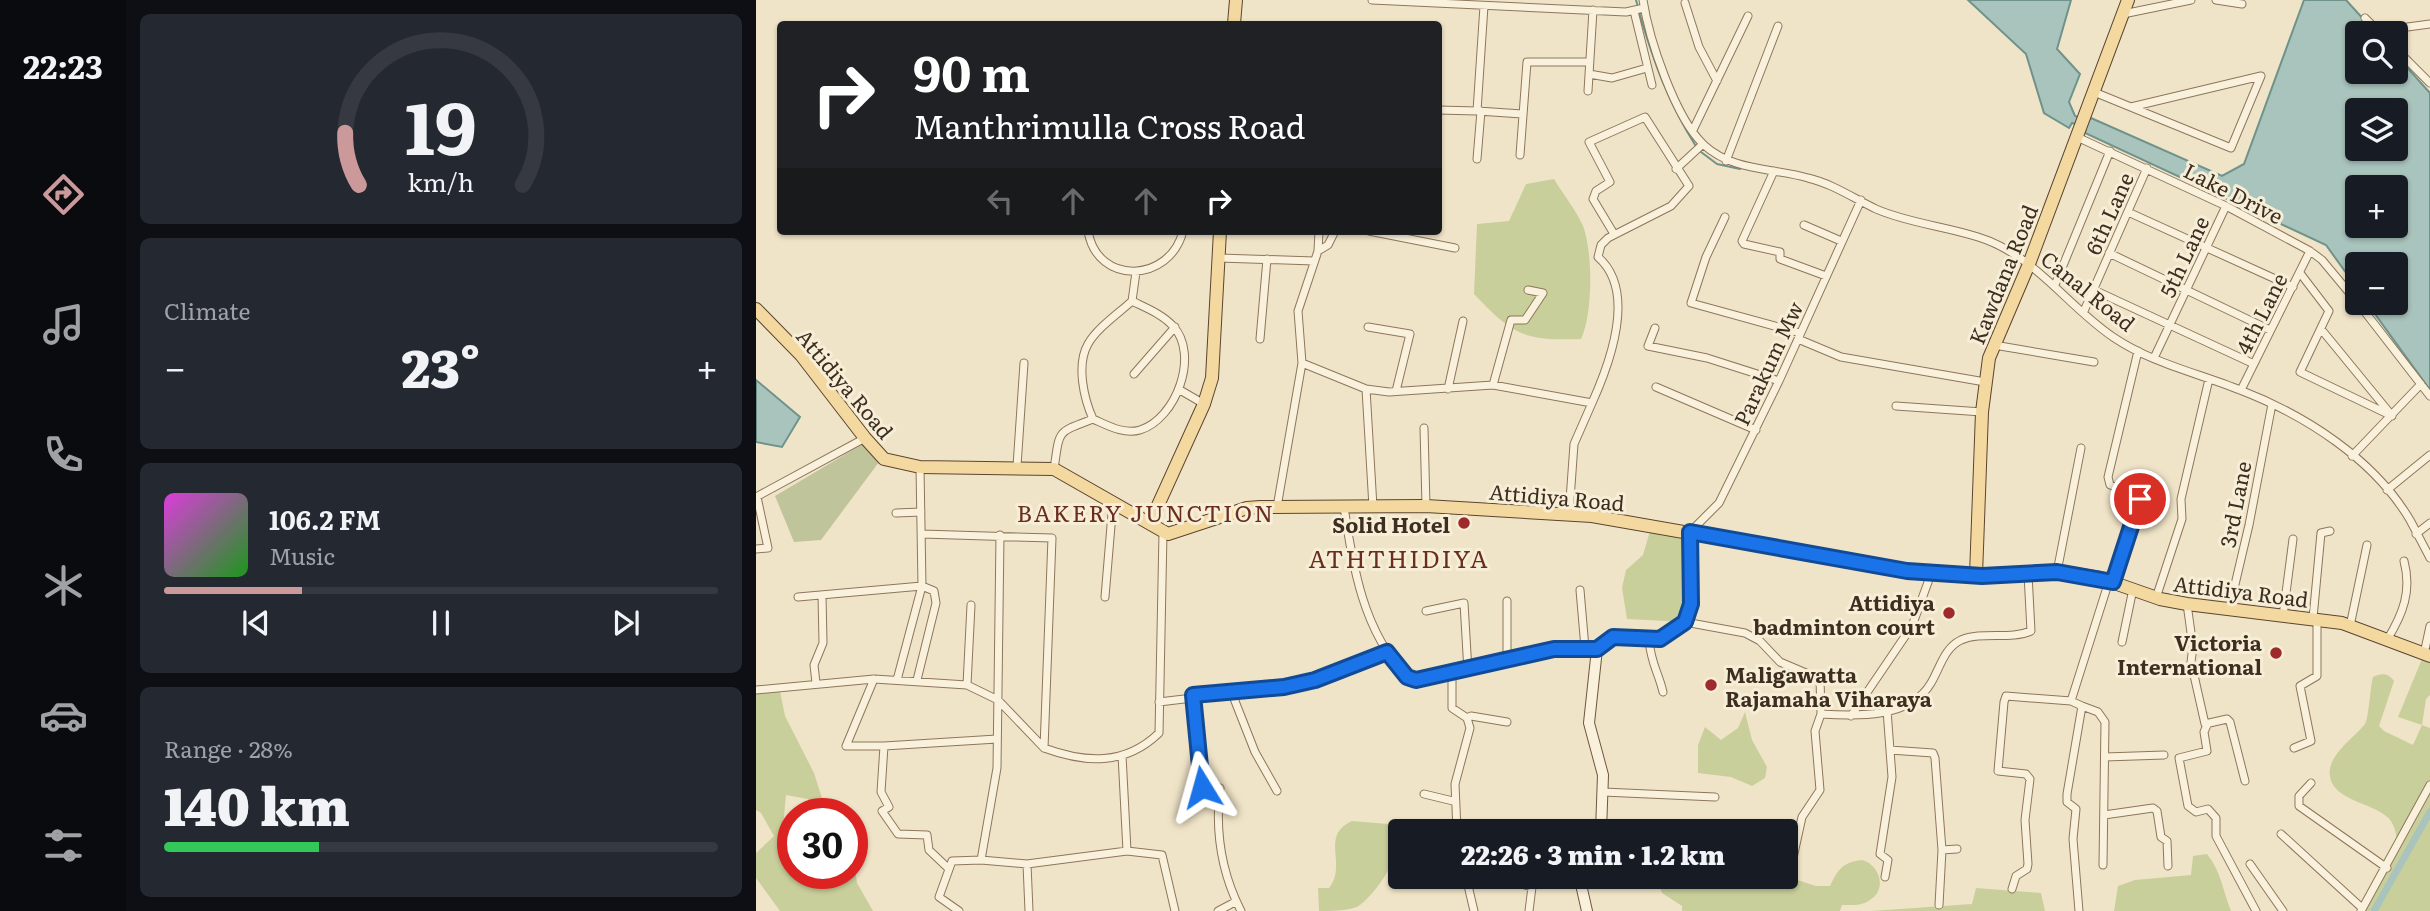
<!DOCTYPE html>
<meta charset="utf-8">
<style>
body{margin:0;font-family:Literata,serif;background:#242831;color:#f1f3f6;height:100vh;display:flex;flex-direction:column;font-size:26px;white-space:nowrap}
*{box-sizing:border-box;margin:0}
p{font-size:23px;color:#9ea1a6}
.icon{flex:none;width:38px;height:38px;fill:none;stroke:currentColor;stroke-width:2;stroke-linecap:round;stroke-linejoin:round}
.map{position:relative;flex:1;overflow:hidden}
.drawer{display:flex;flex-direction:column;gap:14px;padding:14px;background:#0d0f14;width:630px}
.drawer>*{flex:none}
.top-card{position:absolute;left:21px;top:21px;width:665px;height:214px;border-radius:7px;box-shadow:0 2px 5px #0004;background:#202124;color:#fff;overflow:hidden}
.tools{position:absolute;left:1589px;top:21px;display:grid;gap:14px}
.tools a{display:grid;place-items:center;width:63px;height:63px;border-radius:7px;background:#171b24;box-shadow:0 2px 5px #0004;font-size:35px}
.speed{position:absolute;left:21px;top:798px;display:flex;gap:14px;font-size:35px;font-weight:700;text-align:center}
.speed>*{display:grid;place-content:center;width:91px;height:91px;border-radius:50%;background:#171b24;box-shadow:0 2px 5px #0004;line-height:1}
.speed .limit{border:10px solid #d22;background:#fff;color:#111}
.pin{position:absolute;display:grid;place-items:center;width:60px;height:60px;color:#fff;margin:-30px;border:4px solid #fff;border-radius:50%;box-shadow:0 2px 7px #0007}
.me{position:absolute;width:77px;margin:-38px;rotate:352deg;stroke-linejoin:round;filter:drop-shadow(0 0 5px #0008)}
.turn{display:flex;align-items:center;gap:24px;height:147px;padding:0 21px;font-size:32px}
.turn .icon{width:91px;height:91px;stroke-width:2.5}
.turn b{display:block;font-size:49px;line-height:60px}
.lanes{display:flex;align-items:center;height:66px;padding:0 21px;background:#0003;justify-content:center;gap:35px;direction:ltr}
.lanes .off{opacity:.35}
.big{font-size:52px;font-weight:800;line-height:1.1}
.drawer .tile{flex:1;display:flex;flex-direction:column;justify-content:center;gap:10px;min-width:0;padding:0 24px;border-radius:10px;background:#242831}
.drawer .dial{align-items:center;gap:0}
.dial svg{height:182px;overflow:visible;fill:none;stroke:#363941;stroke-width:7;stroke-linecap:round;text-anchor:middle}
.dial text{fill:#f1f3f6;stroke:none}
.song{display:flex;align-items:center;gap:21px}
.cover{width:84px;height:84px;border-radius:10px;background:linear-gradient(135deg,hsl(300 70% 55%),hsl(120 70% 35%))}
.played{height:7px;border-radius:4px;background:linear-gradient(90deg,#cc999b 25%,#363941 25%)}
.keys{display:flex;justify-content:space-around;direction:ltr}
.heat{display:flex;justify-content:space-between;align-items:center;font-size:38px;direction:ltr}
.charge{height:10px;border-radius:5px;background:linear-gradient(90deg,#34c759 28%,#363941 0)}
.trip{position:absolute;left:632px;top:819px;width:410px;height:70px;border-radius:7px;background:#171b24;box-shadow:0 2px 5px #0004;font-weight:800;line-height:70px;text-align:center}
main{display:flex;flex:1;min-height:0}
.menu{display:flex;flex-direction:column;width:126px;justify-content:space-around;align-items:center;background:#090b0e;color:#9ea1a6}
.menu .icon{width:49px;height:49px}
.menu .current{color:#cc999b}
.menu b{font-size:32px;color:#f1f3f6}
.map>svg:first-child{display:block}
.green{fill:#c9cf9b}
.cemetery{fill:#bfc49a}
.water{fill:#a9c4bc;stroke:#6f938a;stroke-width:2;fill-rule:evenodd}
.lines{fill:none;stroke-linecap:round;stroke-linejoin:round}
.stream{stroke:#6f938a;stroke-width:2}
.canal{stroke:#a9c4bc;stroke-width:7}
.street-casing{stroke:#8d765c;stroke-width:9}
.secondary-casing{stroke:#6f573f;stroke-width:12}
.primary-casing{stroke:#5b4430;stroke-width:14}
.street{stroke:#faf1dc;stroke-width:7}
.secondary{stroke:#faf1dc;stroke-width:10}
.primary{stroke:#f3d9a0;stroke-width:12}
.route-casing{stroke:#114b97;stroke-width:18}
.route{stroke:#1a73e8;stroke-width:12}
.poi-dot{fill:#9e2a2b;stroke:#f7eed8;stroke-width:2.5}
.labels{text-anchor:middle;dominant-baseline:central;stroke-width:6;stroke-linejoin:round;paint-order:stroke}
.street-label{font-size:21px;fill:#3d2e20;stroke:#f7eed8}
.poi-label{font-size:21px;font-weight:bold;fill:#3d2e20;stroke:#f7eed8;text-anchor:end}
.neighbourhood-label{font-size:23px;letter-spacing:2px;fill:#6b2e1e;stroke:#f7eed8}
.quarter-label{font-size:24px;letter-spacing:2px;fill:#6b2e1e;stroke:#f7eed8}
</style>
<main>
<nav class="menu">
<b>22:23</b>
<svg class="icon current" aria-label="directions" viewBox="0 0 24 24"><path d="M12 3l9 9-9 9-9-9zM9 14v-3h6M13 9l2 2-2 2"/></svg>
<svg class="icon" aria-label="music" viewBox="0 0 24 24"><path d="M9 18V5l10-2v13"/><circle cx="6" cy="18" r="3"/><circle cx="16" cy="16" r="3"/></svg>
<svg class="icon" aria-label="phone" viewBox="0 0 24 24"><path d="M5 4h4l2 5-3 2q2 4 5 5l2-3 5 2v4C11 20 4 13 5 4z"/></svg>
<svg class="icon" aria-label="climate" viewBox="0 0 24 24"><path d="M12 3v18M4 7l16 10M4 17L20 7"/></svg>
<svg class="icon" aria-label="car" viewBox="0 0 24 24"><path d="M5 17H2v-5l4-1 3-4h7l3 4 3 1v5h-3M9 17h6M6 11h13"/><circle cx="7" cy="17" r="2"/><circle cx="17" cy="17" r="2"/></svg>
<svg class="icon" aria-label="filters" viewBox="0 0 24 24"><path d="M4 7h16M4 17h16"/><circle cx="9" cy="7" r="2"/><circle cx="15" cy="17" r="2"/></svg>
</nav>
<section class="drawer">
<div class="tile dial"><svg viewBox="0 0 100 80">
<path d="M14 69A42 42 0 1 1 86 69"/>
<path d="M14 69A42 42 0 0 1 8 46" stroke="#cc999b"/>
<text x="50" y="56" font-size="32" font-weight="700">19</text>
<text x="50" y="72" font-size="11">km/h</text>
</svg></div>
<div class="tile"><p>Climate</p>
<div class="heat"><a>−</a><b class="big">23°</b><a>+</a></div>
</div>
<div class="tile">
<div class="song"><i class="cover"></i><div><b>106.2 FM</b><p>Music</p></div></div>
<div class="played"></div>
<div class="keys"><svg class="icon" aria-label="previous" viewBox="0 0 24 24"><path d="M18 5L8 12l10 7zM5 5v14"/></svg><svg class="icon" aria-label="pause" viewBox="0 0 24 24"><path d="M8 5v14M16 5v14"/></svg><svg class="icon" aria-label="next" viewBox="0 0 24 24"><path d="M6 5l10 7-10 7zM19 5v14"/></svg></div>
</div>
<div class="tile"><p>Range · 28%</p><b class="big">140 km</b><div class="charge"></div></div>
</section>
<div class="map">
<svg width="1674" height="911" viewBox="0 0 1674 911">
<rect width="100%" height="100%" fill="#f0e4c8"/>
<path class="green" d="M798 179C807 194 820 210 827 226 837 252 837 314 825 339 768 341 757 335 718 294L721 224 753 221 770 184Z
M896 524 934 532 935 604 929 622 871 619 866 588 870 570 887 555Z
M1668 654 1674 656V695L1670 699 1666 725 1674 728V911H1605L1642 845C1640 835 1639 822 1630 816 1615 803 1578 800 1574 777 1570 756 1598 738 1609 724 1613 717 1614 688 1617 677 1626 673 1632 673 1638 681L1623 726 1628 731 1657 745 1666 725 1642 717Z
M23 686 29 716 58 773 71 814H56L52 799 30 795 27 827 37 829V873H96V848L101 883 117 911H24L0 878V853L18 836 5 813 0 810V690Z
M989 712 996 740 1011 767 1009 778 996 786 975 777 942 773V745L949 727 965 740 982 728Z
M596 821 632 824 642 829C648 853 620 895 601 907 590 911 574 911 563 911L562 888H573C592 864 563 836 596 821Z
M1451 854C1465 871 1467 891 1475 911H1358L1362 886 1379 880 1435 875 1437 856Z
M1106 860C1123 864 1132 889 1114 900 1106 906 1096 905 1086 905L1084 911H926V906L906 893 901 879 1029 876 1060 886H1074C1082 870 1086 862 1106 860Z
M1220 888 1285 893 1289 911H1115L1216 904Z"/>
<path class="cemetery" d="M110 442 123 462 65 540 38 542 19 496Z"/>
<path class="water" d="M1212 0H1315L1301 49 1324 74 1313 102 1319 116 1332 121 1335 118 1466 176 1488 164 1548 0H1590L1620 33H1601V72H1640V55L1674 93V390L1611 303H1640V264H1601V288L1570 245 1329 133 1330 127 1316 123 1313 128 1288 113 1270 54ZM1601 110H1640V149H1601ZM1601 187H1640V226H1601Z
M0 380 44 417 26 447 0 442Z"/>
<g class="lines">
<path class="stream" d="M880 0 882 7
M883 12C898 63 912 102 941 148
M945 152 961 164 984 169"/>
<path class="canal" d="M1618 911 1674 812"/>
<g class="street-casing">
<path id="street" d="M616 0 870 12 888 8
M887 0C893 39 919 118 948 145 976 171 1017 168 1052 178 1077 184 1097 198 1120 209 1152 223 1188 226 1222 237 1278 254 1311 306 1357 337 1395 363 1442 373 1484 390 1549 415 1618 459 1654 520 1661 533 1667 545 1674 558
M1460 0 1486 4
M929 3 943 47 961 81
M878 11 896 85
M1367 14 1435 0
M1609 18 1623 32
M1622 31 1674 24
M1640 49 1674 83
M833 74 856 78 891 68
M832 91 837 10
M1338 92 1475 148 1505 76 1375 107
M682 110 721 111 728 6
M722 111 766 114
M937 130 992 16
M1321 137 1470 206 1554 251 1566 260 1601 302
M764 155 771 62H833
M721 159 725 111
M970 161 1022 26
M920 169 947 144
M1018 171 986 241 988 244 1024 252V259L1070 276
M1372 212 1537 287
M969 217 950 257 935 303 1044 333
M1048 225 1085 241
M332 231C341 286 414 283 427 231
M613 231 699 248
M562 251 572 245 579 231
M1353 253 1514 330
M463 258 558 261
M1544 273 1573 311 1544 372 1636 416
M1299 285 1354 151
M1338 290 1498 364
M376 301C363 313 341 328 332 344 320 365 328 399 337 419 351 425 368 435 384 430 420 419 444 355 417 326 406 314 390 308 376 301L380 272
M1602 303 1674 396
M1328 311 1391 168
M612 327 654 334 640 391
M899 328 892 346 951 358 1023 381
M1565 329 1633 412
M504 339 511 259
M1042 339 1085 357 1229 382
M1238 345 1338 362
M1398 358 1470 206
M546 363 610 389 633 392 737 385 836 403 818 444 813 514
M378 374 419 327
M737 385 755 320H769L787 293 772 290
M900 387 1000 430
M610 389 617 507
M692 389 707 321
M424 390 448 404
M1485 390 1554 251
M836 403C854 363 881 291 842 257L845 245 852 238 915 206 933 186 889 117 833 142 854 182 840 191 837 199 858 234
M1140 406 1226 412
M668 428 670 506
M1596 456 1665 384
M261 466 268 363
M298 469C304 429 300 433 337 419
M1631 490 1674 455
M0 497 109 438
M521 507 546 363 542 311 562 251 563 231
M588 507C597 567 607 631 651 677L669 679 798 649H841
M140 513 165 512
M934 532 963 503 1023 381 1105 200
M166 534 296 538 288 748C329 763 369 766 403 733L407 532
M1660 534 1674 523
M244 535 241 768 225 860 271 864 371 851 366 755
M0 549 12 548 1 497
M1301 572 1325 448
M1357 582 1384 499 1380 493 1354 485 1352 477 1382 351
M824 590 829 648
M42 597 166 586 141 680
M349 597 357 502
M1400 598 1426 519 1425 499 1453 379
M751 601V661
M1431 604 1437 647 1435 662 1449 724 1471 719 1474 722 1489 781
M215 605 211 685 242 700 288 748
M1473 610 1493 525 1516 404
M670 611 708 603 712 671
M1527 616 1537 539
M1557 618 1565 533 1574 531
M929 622 989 633 1004 641 1024 662 1064 679 1065 714 1059 731 1064 790 1046 817 1037 858
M1594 626 1611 545
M893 640C895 664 902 671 907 692
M1631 640C1647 614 1656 591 1648 561
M1366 642 1377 589
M1668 654 1674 626
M696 674V708L711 718 714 728 699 784 701 831
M118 679 90 746H128L241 739
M161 680 180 603 178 591 166 586 164 467
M60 683 58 665 67 643 66 595
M0 690 118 679 211 685
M475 691 499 752 521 791
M437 695 446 786 464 788C459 831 465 872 485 911
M403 702 528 687 559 680 631 652
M1326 706 1342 712 1349 722 1347 865
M1065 714C1100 716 1154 719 1175 683 1184 668 1188 648 1205 640 1226 631 1254 640 1275 631L1272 574
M1095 716 1156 626 1175 574
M711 718 715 716 751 722
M1451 725 1448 732 1451 751 1423 758 1432 806 1440 812 1452 809 1460 818V836L1500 911
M128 746 125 792 133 807 126 811 142 834 171 835 173 850 193 869
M1538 748 1555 741 1544 686 1561 676V620
M1134 750 1177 753 1179 758 1186 850 1183 905
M1349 757 1408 755
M1555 783 1543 796V806L1631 868
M847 792 959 797
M668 794 697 801
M1348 815 1397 808 1401 811 1405 837 1411 841 1412 866
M1525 834 1606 908
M1186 850 1201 849
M371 851 406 855 419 911
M271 864 273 911
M1494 864 1527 911
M710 877 718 911
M760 877 762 883 776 887 773 911
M1129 877 1132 860 1124 854 1136 777 1131 710
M1256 889 1260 876 1271 869 1272 864 1269 820 1274 779 1270 774 1242 771 1248 702 1250 696 1315 701
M203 911 183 897 196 861 225 860
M462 911 479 902
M1323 911 1317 839 1320 809 1311 802V794L1326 706 1315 701 1353 581
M1605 911 1674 785"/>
</g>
<g class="secondary-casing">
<path id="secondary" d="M845 831 847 775 833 723 841 649 857 637 904 639 929 622 935 604 934 532
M830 877 826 889 831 911"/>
</g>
<g class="primary-casing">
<path id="primary" d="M478 24 480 0
M0 309 45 355 109 438 128 459 164 467 298 469 412 534 491 508 504 507 670 506 836 516 1151 571 1226 576 1312 573 1344 578 1404 599 1431 604 1586 623 1674 656
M394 523 448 404 456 378 464 231
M1220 575 1226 412 1233 358 1273 264 1372 0"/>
</g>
<use href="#street" class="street"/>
<use href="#secondary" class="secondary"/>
<use href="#primary" class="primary"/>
</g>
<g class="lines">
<g class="route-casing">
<path id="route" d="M446 787 437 695 528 687 559 680 631 652 651 677 660 680 798 649H841L857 637 904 639 929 622 935 604 934 532 1151 571 1226 576 1301 572 1357 582 1384 499"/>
</g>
<use href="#route" class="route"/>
</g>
<g class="poi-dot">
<circle cx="708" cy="523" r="7"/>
<circle cx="1193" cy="613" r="7"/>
<circle cx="1520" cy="653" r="7"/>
<circle cx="955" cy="685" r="7"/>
</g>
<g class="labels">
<g class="street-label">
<text transform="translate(1478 192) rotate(27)">Lake Drive</text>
<text transform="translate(1352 213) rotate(-66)">6th Lane</text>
<text transform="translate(1427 256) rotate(-65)">5th Lane</text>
<text transform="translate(1246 274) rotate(-68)">Kawdana Road</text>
<text transform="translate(1333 290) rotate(39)">Canal Road</text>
<text transform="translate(1504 313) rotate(-63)">4th Lane</text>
<text transform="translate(1011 363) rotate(-65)">Parakum Mw</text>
<text transform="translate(90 383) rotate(50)">Attidiya Road</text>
<text transform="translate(801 496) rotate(5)">Attidiya Road</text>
<text transform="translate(1478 504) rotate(-79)">3rd Lane</text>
<text transform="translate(1485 590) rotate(7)">Attidiya Road</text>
</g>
<g class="poi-label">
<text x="694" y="523">Solid Hotel</text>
<text x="1179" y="601">Attidiya<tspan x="1179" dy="24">badminton court</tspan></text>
<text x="1506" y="641">Victoria<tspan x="1506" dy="24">International</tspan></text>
<text x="969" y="673" text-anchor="start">Maligawatta<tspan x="969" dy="24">Rajamaha Viharaya</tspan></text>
</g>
<g class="neighbourhood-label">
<text x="390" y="512">BAKERY JUNCTION</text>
</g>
<g class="quarter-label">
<text x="643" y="557">ATHTHIDIYA</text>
</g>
</g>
</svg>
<div class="tools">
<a><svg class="icon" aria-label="search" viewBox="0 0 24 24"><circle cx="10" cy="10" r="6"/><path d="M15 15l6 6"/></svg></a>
<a><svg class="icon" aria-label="layers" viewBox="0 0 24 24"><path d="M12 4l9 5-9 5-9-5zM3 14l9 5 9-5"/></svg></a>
<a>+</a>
<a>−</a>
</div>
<div class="speed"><div class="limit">30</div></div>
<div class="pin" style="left:1384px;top:499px;background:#d93025"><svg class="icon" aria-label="arrive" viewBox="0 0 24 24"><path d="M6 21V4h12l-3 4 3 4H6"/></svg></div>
<svg class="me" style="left:446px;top:787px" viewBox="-20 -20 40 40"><path d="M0-17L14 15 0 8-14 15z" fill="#1a73e8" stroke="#fff" stroke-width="4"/></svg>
<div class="trip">22:26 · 3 min · 1.2 km</div>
<div class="top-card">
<div class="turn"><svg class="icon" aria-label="right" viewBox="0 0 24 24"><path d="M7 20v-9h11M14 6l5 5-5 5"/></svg><div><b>90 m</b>Manthrimulla Cross Road</div></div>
<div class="lanes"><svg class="icon off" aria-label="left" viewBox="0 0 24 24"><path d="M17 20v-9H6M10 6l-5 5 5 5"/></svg><svg class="icon off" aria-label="ahead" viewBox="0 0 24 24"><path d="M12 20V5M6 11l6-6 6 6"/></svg><svg class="icon off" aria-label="ahead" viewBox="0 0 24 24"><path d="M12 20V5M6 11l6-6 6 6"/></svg><svg class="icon" aria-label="right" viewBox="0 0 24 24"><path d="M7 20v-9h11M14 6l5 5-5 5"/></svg></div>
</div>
</div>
</main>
